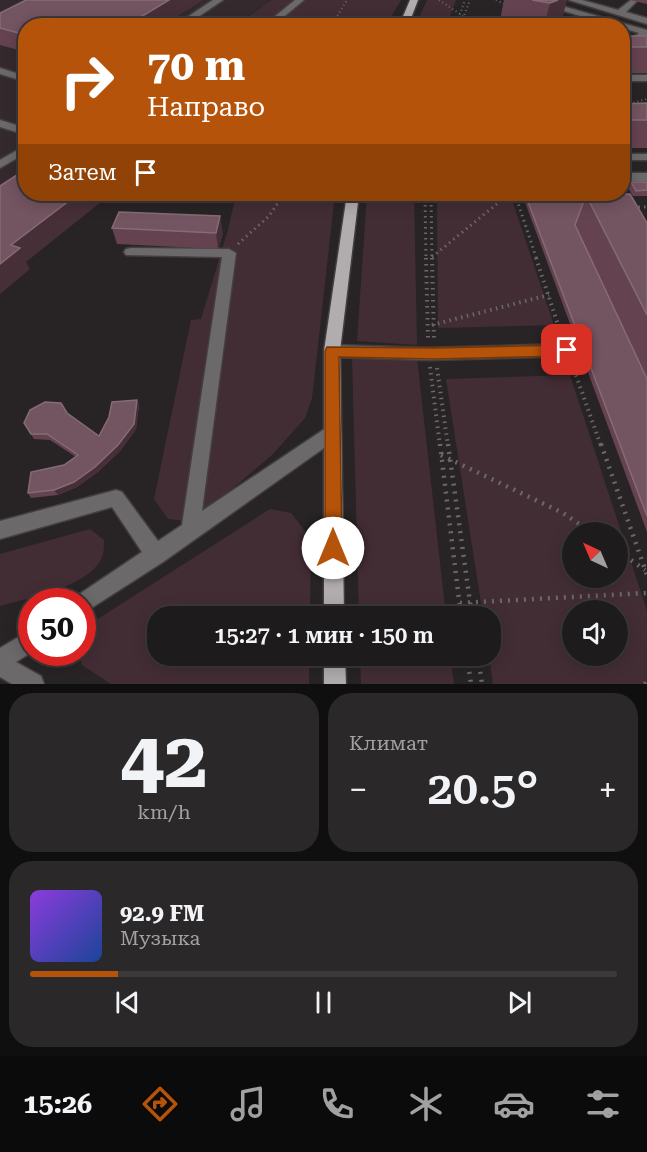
<!DOCTYPE html>
<html lang="ru">
<meta charset="utf-8">
<style>
body{margin:0;font-family:"Roboto Serif",serif;background:#2b2829;color:#f1f3f6;height:100vh;display:flex;flex-direction:column;font-size:22px;white-space:nowrap}
*{box-sizing:border-box;margin:0}
p{font-size:20px;color:#a1a1a3}
.icon{flex:none;width:33px;height:33px;fill:none;stroke:currentColor;stroke-width:2;stroke-linecap:round;stroke-linejoin:round}
.map{position:relative;height:684px;overflow:hidden}
.sheet{display:flex;flex-direction:column;gap:9px;padding:9px;background:#100f0f;flex:1}
.sheet>*{flex:none}
.hud{position:absolute;left:18px;top:18px;width:612px;height:183px;border-radius:24px;box-shadow:0 3px 15px #0003,0 0 0 2px #3c393b;background:#b45309;color:#fff;overflow:hidden}
.needle{width:39px;rotate:316deg}
.tools{position:absolute;left:562px;top:522px;display:grid;gap:12px}
.tools a{display:grid;place-items:center;width:66px;height:66px;border-radius:50%;background:#1e1b1c;box-shadow:0 3px 15px #0003,0 0 0 2px #3c393b;font-size:30px}
.speed{position:absolute;left:18px;top:588px;display:flex;gap:12px;font-size:30px;font-weight:700;text-align:center}
.speed>*{display:grid;place-content:center;width:78px;height:78px;border-radius:50%;background:#1e1b1c;box-shadow:0 3px 15px #0003,0 0 0 2px #3c393b;line-height:1}
.speed .limit{border:9px solid #d22;background:#fff;color:#111}
.pin{position:absolute;display:grid;place-items:center;width:51px;height:51px;color:#fff;margin:-26px;border-radius:12px;box-shadow:0 3px 9px #0006}
.me{position:absolute;width:66px;margin:-33px;rotate:0deg;stroke-linejoin:round;filter:drop-shadow(0 0 4px #0008)}
.turn{display:flex;align-items:center;gap:21px;height:126px;padding:0 30px;font-size:27px}
.turn .icon{width:78px;height:78px;stroke-width:2.5}
.turn b{display:block;font-size:42px;line-height:51px}
.then{display:flex;align-items:center;height:57px;padding:0 30px;background:#0003;gap:12px;font-size:22px}
.big{font-size:45px;font-weight:600;line-height:1.1}
.sheet .widget{flex:1;display:flex;flex-direction:column;justify-content:center;gap:9px;min-width:0;padding:0 21px;border-radius:24px;background:#2b2829}
.sheet .dial{align-items:center;gap:0}
.dial b{font-size:78px;line-height:1}
.song{display:flex;align-items:center;gap:18px}
.cover{width:72px;height:72px;border-radius:9px;background:linear-gradient(135deg,hsl(270 70% 55%),hsl(220 70% 35%))}
.played{height:6px;border-radius:3px;background:linear-gradient(90deg,#b45309 15%,#3c393b 15%)}
.keys{display:flex;justify-content:space-around;direction:ltr}
.heat{display:flex;justify-content:space-between;align-items:center;font-size:33px;direction:ltr}
.sheet .tiles{flex:1;display:grid;gap:9px;grid-template-columns:1fr 1fr}
.widget:last-child{grid-column:span 2}
.trip{position:absolute;left:147px;top:606px;width:354px;height:60px;border-radius:24px;background:#1e1b1c;box-shadow:0 3px 15px #0003,0 0 0 2px #3c393b;font-weight:600;line-height:60px;text-align:center}
.tabs{display:flex;height:96px;justify-content:space-around;align-items:center;background:#0c0b0b;color:#a1a1a3}
.tabs .icon{width:42px;height:42px}
.tabs .current{color:#b45309}
.tabs b{font-size:27px;color:#f1f3f6}
.map>svg:first-child{display:block}
.built{fill:#342a2e}
.green{fill:#432d35;fill-rule:evenodd}
.lines{fill:none;stroke-linecap:round;stroke-linejoin:round}
.minor-casing{stroke:#433f40;stroke-width:3}
.major-casing{stroke:#433f40;stroke-width:3}
.path-far3{stroke:#6b6869;stroke-width:2;stroke-dasharray:1 3;stroke-linecap:butt}
.path-far2{stroke:#6b6869;stroke-width:3;stroke-dasharray:1.5 4;stroke-linecap:butt}
.path-far1{stroke:#6b6869;stroke-width:4;stroke-dasharray:1.5 4.5;stroke-linecap:butt}
.path{stroke:#6b6869;stroke-width:4.5;stroke-dasharray:2 6;stroke-linecap:butt}
.minor{fill:#6b696a;fill-rule:evenodd}
.major{fill:#b1adae;fill-rule:evenodd}
.wall{fill:#654250}
.shaded-wall{fill:#472f38}
.building{fill:#735461;stroke:#866b76;stroke-width:1.5}
.route{fill:#b45309;stroke:#753606;stroke-width:1.5}
</style>
<div class="map">
<svg width="647" height="684" viewBox="0 0 647 684">
<rect width="100%" height="100%" fill="#282425"/>
<path class="built" d="M0 0H272L234 25 26 26 25 168 0 185Z"/>
<path class="green" d="M272 0H401L386 25 234 26Z
M427 0H456L447 25H416Z
M236 194H335L312 398 305 418 273 454 217 502 187 521 168 519 154 499 191 320 201 319 228 230Z
M367 194H414L417 345 357 341Z
M437 194H510L554 325 438 328Z
M352 358H417L446 616H359Z
M570 375 647 611V684H493L489 656 490 616H483L446 379ZM573 532H618V578H573ZM573 610H618V656H573Z
M270 509 291 513 311 539 310 616H158V656H309V684H111L82 665 79 653 82 652 83 633 93 622Z
M90 529 104 540C104 544 104 550 103 554 95 586 27 598 0 606V554Z
M360 656H450L454 684H361Z"/>
<g class="lines">
<g class="minor-casing">
<path id="minor" d="M213 0H223L185 26H174Z
M295 0H304L273 26H263Z
M528 0H541L647 30V35L636 44 622 42V36L631 39 639 33 622 28V26H613Z
M569 0H582L618 10 631 0H638L626 12 647 18V24Z
M0 68 26 76V82L0 74Z
M622 75H647V81H622Z
M0 120 26 128V135L0 127Z
M26 145V153L0 168V160Z
M622 154H647V160H622Z
M622 173H647V181H622Z
M131 248 229 249 236 253 202 511 326 428 332 426 338 428 340 433 338 438 163 562 82 614V602H73L75 597 142 552 112 507 0 539V521L116 490 122 492 158 541 182 525 222 257 126 255 124 252 126 249Z
M567 344 572 346 575 350 572 354 567 356 428 360 332 357 327 355 324 351 327 347 332 345 428 348Z
M32 629V652L16 662 41 676 44 684H12L0 677V648Z"/>
</g>
<g class="major-casing">
<path id="major" d="M410 0H418L408 26H399Z
M347 194H359L340 351 344 616H324V351Z
M324 656H345L346 684H324Z"/>
</g>
<path class="path-far3" d="M439 0 463 16
M496 0 506 5
M246 26 257 17
M331 26 347 0
M456 26 465 0
M460 26 470 0
M494 26 503 16
M622 106 647 99"/>
<path class="path-far2" d="M425 194 426 260
M431 194 432 260
M515 194 537 260
M633 207H647
M238 244 269 216 284 194
M432 257 509 194"/>
<path class="path-far1" d="M426 258 428 339
M432 258 434 340
M536 258 562 337
M432 325 549 295
M572 364 601 446
M430 367 440 446
M437 368 448 446"/>
<path class="path" d="M440 444 461 616
M448 444 472 616
M601 444 647 575
M441 455 563 513 591 532
M618 551 645 570
M460 603 647 593
M467 656 471 684
M478 656 482 684
M645 684 647 680"/>
<use href="#minor" class="minor"/>
<use href="#major" class="major"/>
</g>
<path class="wall" d="M202 0 161 26H26V52L0 45V13Z
M504 0H567L560 26H500L499 25Z
M630 0H647V4Z
M622 36H647V73H622Z
M647 103V148H622V104Z
M631 182H647V196H633L628 188Z
M522 194H599L600 195 647 223V532Z
M112 228 223 233 218 249 117 244Z
M137 400 139 405 136 429 121 450 98 472 77 487 58 495 31 498 28 493 64 465 76 457 50 440 34 439 24 423 67 413 99 436Z"/>
<path class="shaded-wall" d="M169 0H202L161 26H126Z
M558 0H567L560 26H544L550 3Z
M78 194H111L26 262 30 269 0 294V264L11 245Z
M220 216 223 233 218 249 216 233Z
M137 400 139 405 136 429 121 450 98 472 77 487 58 495 54 490Z"/>
<path class="building" d="M26 0H169L126 26H26V35L0 28V13Z
M532 0H558L550 3Z
M622 36H647V47H622Z
M647 103V120H622V104Z
M26 169V194H78L11 245 20 248 0 264V186Z
M631 182H647V190L636 191Z
M525 194H599L600 195H586L575 225 647 379V516Z
M630 194 647 223V315L586 195Z
M119 212 220 216 216 233 112 228Z
M137 400 134 424 118 445 95 467 74 482 54 490 28 493 31 472 64 465 78 455 47 434H31L24 423 30 410 45 402 61 403 67 413 99 436 109 417 112 402Z"/>
<path class="route" d="M567 345 574 350 567 356 435 359 339 357 342 548 339 554 333 556 327 554 325 548V351L327 347 435 348Z"/>
</svg>
<div class="tools">
<a><svg class="needle" viewBox="-14 -14 28 28"><path d="M0-13l5 13h-10z" fill="#e53935"/><path d="M0 13l5-13h-10z" fill="#a1a1a3"/></svg></a>
<a><svg class="icon" aria-label="sound" viewBox="0 0 24 24"><path d="M4 9h4l5-4v14l-5-4H4zM17 9q2 3 0 6"/></svg></a>
</div>
<div class="speed"><div class="limit">50</div></div>
<div class="pin" style="left:567px;top:350px;background:#d93025"><svg class="icon" aria-label="arrive" viewBox="0 0 24 24"><path d="M6 21V4h12l-3 4 3 4H6"/></svg></div>
<svg class="me" style="left:333px;top:548px" viewBox="-20 -20 40 40"><circle r="19" fill="#fff"/><path d="M0-13L10 11 0 6-10 11z" fill="#b45309"/></svg>
<div class="trip">15:27 · 1 мин · 150 m</div>
<div class="hud">
<div class="turn"><svg class="icon" aria-label="right" viewBox="0 0 24 24"><path d="M7 20v-9h11M14 6l5 5-5 5"/></svg><div><b>70 m</b>Направо</div></div>
<div class="then">Затем<svg class="icon" aria-label="arrive" viewBox="0 0 24 24"><path d="M6 21V4h12l-3 4 3 4H6"/></svg></div>
</div>
</div>
<section class="sheet">
<div class="tiles">
<div class="widget dial"><b>42</b><p>km/h</p></div>
<div class="widget"><p>Климат</p>
<div class="heat"><a>−</a><b class="big">20.5°</b><a>+</a></div>
</div>
<div class="widget">
<div class="song"><i class="cover"></i><div><b>92.9 FM</b><p>Музыка</p></div></div>
<div class="played"></div>
<div class="keys"><svg class="icon" aria-label="previous" viewBox="0 0 24 24"><path d="M18 5L8 12l10 7zM5 5v14"/></svg><svg class="icon" aria-label="pause" viewBox="0 0 24 24"><path d="M8 5v14M16 5v14"/></svg><svg class="icon" aria-label="next" viewBox="0 0 24 24"><path d="M6 5l10 7-10 7zM19 5v14"/></svg></div>
</div>
</div>
</section>
<nav class="tabs">
<b>15:26</b>
<svg class="icon current" aria-label="directions" viewBox="0 0 24 24"><path d="M12 3l9 9-9 9-9-9zM9 14v-3h6M13 9l2 2-2 2"/></svg>
<svg class="icon" aria-label="music" viewBox="0 0 24 24"><path d="M9 18V5l10-2v13"/><circle cx="6" cy="18" r="3"/><circle cx="16" cy="16" r="3"/></svg>
<svg class="icon" aria-label="phone" viewBox="0 0 24 24"><path d="M5 4h4l2 5-3 2q2 4 5 5l2-3 5 2v4C11 20 4 13 5 4z"/></svg>
<svg class="icon" aria-label="climate" viewBox="0 0 24 24"><path d="M12 3v18M4 7l16 10M4 17L20 7"/></svg>
<svg class="icon" aria-label="car" viewBox="0 0 24 24"><path d="M5 17H2v-5l4-1 3-4h7l3 4 3 1v5h-3M9 17h6M6 11h13"/><circle cx="7" cy="17" r="2"/><circle cx="17" cy="17" r="2"/></svg>
<svg class="icon" aria-label="filters" viewBox="0 0 24 24"><path d="M4 7h16M4 17h16"/><circle cx="9" cy="7" r="2"/><circle cx="15" cy="17" r="2"/></svg>
</nav>
